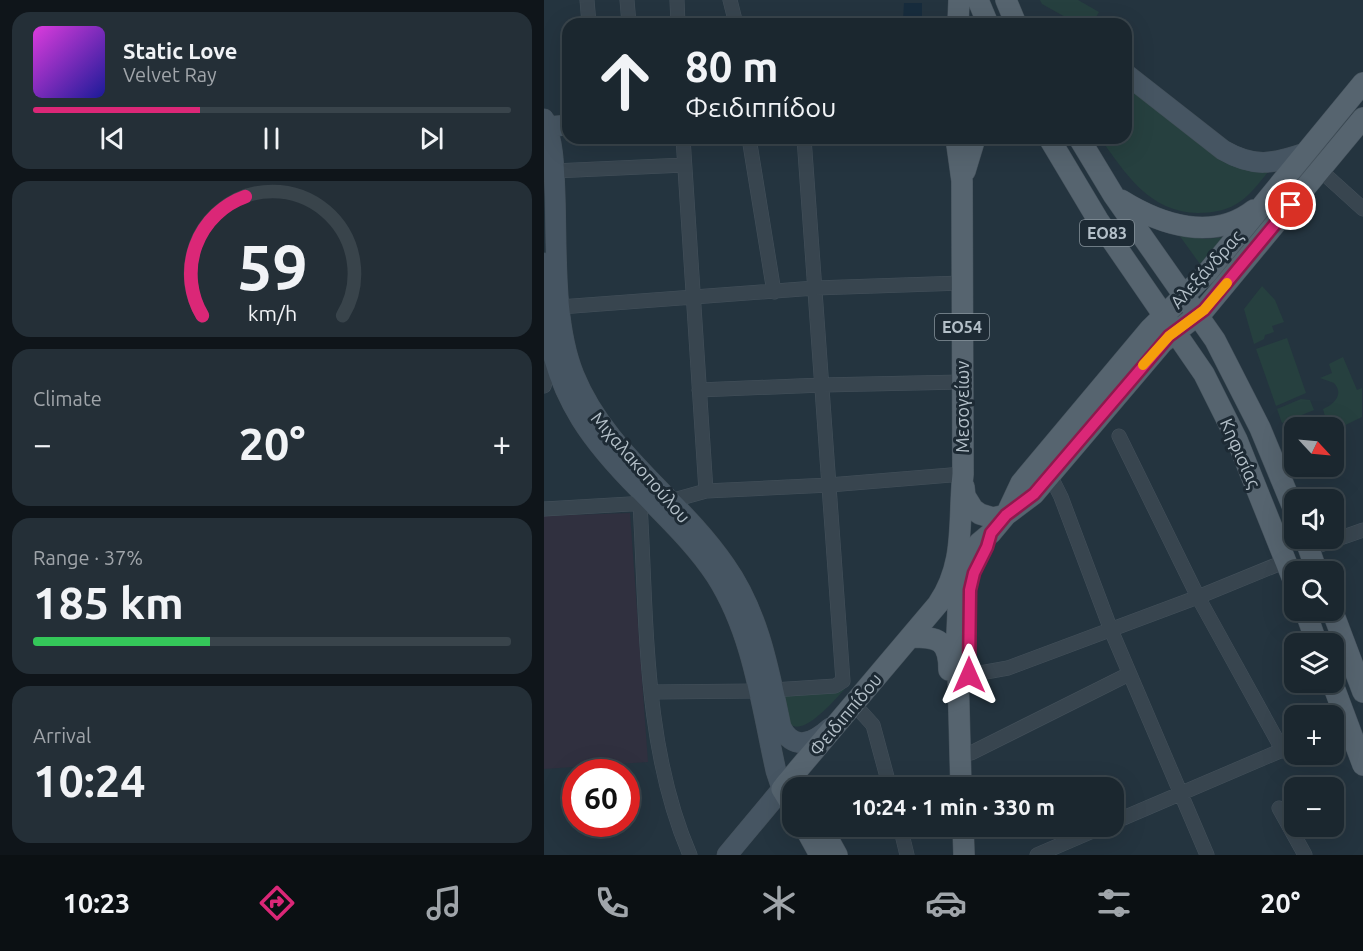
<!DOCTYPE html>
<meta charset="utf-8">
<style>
body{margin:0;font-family:Ubuntu,sans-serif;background:#242f37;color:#f1f3f6;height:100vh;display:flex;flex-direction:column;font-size:22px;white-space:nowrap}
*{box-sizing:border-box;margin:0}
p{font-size:20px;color:#a0a5aa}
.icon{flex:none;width:33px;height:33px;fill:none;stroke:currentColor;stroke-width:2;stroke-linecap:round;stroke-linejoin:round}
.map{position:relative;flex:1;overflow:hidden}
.drawer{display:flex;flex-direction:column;gap:12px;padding:12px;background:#0f151a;width:544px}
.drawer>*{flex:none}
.guide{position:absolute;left:18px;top:18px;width:570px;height:126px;border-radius:18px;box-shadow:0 6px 24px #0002,0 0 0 2px #39444b;background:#1b272f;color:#f1f3f6;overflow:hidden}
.needle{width:39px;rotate:116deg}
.tools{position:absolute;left:740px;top:417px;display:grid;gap:12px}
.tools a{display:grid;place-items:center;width:60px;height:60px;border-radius:12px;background:#1b272f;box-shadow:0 6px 24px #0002,0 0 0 2px #39444b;font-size:30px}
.speed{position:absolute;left:18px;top:759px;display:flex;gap:12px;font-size:30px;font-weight:700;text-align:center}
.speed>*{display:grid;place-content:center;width:78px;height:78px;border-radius:50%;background:#1b272f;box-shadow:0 6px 24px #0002,0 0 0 2px #39444b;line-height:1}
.speed .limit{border:9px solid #d22;background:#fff;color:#111}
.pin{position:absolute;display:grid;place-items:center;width:51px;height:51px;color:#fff;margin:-26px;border:3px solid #fff;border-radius:50%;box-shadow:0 2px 6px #0007}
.me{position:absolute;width:66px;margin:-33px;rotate:0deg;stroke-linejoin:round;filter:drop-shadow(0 0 4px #0008)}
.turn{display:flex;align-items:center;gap:21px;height:126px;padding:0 24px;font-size:27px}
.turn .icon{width:78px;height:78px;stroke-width:2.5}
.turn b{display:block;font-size:42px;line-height:51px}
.big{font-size:45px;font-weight:700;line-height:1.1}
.drawer .widget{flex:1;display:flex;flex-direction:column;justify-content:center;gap:9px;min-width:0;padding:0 21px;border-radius:18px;background:#242f37}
.drawer .dial{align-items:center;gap:0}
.dial svg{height:156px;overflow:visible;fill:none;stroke:#39444b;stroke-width:7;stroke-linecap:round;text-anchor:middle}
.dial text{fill:#f1f3f6;stroke:none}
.song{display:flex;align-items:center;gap:18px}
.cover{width:72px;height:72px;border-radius:9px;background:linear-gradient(135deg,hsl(300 70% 55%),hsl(240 70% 35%))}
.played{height:6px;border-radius:3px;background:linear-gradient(90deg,#db2777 35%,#39444b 35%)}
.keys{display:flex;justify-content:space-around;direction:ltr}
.heat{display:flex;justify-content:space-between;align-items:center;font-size:33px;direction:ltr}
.charge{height:9px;border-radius:4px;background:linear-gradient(90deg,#34c759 37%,#39444b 0)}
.trip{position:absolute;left:238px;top:777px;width:342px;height:60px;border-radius:18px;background:#1b272f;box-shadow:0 6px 24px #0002,0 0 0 2px #39444b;font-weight:700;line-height:60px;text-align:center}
.tab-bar{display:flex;height:96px;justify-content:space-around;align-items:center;background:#0b1013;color:#a0a5aa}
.tab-bar .icon{width:42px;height:42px}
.tab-bar .on{color:#db2777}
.tab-bar b{font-size:27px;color:#f1f3f6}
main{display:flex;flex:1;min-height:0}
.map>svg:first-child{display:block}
.medical{fill:#30303f}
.green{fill:#26403f}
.water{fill:#172c3d}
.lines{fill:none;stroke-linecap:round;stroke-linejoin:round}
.street-casing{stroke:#44515b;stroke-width:15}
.secondary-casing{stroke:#44515b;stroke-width:21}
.primary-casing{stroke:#44515b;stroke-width:22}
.street{stroke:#38454f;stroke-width:14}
.secondary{stroke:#465562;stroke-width:20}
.primary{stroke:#56646f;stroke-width:21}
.route-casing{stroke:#8e194d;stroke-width:15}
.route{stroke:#db2777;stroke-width:10}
.slow{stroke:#f59e0b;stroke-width:10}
.labels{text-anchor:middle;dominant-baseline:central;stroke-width:6;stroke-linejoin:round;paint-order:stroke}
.shield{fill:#1d2a34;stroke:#87939c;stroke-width:1.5}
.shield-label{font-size:16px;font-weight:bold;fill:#b4c0c9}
.street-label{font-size:18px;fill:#b4c0c9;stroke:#1d2a34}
</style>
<main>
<section class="drawer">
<div class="widget">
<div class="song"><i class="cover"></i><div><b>Static Love</b><p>Velvet Ray</p></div></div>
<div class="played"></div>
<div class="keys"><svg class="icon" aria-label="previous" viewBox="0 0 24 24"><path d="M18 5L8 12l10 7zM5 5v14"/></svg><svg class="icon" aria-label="pause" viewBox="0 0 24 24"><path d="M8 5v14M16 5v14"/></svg><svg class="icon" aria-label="next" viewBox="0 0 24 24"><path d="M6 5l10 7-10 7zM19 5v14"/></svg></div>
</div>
<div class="widget dial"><svg viewBox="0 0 100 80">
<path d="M14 69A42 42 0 1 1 86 69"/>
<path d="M14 69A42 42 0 0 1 36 8" stroke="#db2777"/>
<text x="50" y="56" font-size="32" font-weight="700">59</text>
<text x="50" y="72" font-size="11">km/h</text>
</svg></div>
<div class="widget"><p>Climate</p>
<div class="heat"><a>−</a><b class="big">20°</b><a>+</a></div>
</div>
<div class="widget"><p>Range · 37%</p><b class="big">185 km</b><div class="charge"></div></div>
<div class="widget"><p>Arrival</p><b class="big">10:24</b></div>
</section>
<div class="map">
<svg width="819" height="855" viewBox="0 0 819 855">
<rect width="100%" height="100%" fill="#24343f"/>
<path class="medical" d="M86 513 104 762 0 769V516Z"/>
<path class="green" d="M496 0H534L555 12 548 24H534L498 4Z
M582 81 648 134 728 167C719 178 709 192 697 201 685 210 669 213 654 213 605 212 582 174 556 138H582Z
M635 235 662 239 680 237 656 264Z
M718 286 731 300 740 322 728 326 730 332 721 335 720 339 710 344 700 309Z
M743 338 762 393 732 406 712 349Z
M799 357 813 390 818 388V417L789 431V428L784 427 779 409C791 404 800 394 790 383L776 378 788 373 785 364Z
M757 399 766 400 770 410 738 423 733 409Z
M301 689C291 699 260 737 246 724 239 718 237 702 234 693Z"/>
<path class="water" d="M360 3H378V19L359 20Z"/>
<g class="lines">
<g class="street-casing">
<path id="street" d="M43 0 45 24
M83 0 85 24
M133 0 134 24
M186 0 192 24
M139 138 162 491
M205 138 230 292
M776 170 819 209
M10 171 140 165
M16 307 271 288 418 283
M0 386 9 356
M155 390 278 385 418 382
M575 436 654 597 739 751
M506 475 517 497 567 630 663 855
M126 501 162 491 285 485 419 474
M96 504C103 620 99 747 146 855
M0 509 103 503
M765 549 819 530
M425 675 464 668 654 597 742 561
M229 690 291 686 299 681 260 138
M107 692 215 691
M309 703 329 725 346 788
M427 753 585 674
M735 808 761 855
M570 822 750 745
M356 826 363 855
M493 855 560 826"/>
</g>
<g class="secondary-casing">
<path id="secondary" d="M582 74 679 150C710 168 729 164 761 153
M0 119C10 143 10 169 11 195 13 249 9 324 30 375 61 452 135 498 181 565 215 613 225 670 237 727 250 752 269 743 286 728
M0 127 24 125
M0 263C1 286 0 309 4 332 16 400 49 443 96 490 122 517 151 544 172 576 209 634 217 704 232 771L238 789 183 855"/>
</g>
<g class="primary-casing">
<path id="primary" d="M434 0 444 24
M462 0 472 24
M414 24 415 0
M505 138 554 220 660 374 693 440 750 582
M535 138 570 196 671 340 716 428 750 510
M421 171 431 138
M577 200C617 225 669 242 710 210
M420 487 421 496 429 509 436 514 449 518 462 515 490 494 619 342 660 310 819 118
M761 538 773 572
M761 610 773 644
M788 610 819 692
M367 637C394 637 405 640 405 670
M788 682 819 765
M417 788 413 634 415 589 422 564 435 543 447 533 462 515 477 483 606 329 662 274 819 83
M249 807 238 789 241 785 394 604C422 563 414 521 419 474L418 181 412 138
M260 826 276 855
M277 826 293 855
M419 826 420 855"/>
</g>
<use href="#street" class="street"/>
<use href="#secondary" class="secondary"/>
<use href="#primary" class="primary"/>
</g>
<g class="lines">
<g class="route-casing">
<path id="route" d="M425 675 426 590 430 573 443 547 447 533 462 515 490 494 625 336 660 310 747 205"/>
</g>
<use href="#route" class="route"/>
<path class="slow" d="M599 365 625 336 660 310 683 283"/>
</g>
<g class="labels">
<g class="shield">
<rect x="536" y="220" width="54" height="26" rx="4.5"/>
<rect x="391" y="314" width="54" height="26" rx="4.5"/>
</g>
<g class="shield-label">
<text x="563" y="233">ΕΟ83</text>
<text x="418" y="327">ΕΟ54</text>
</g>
<g class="street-label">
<text transform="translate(662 269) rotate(-48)">Αλεξάνδρας</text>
<text transform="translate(418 407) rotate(-90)">Μεσογείων</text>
<text transform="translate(697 453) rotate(66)">Κηφισίας</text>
<text transform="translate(97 467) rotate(49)">Μιχαλακοπούλου</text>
<text transform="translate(301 714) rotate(-50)">Φειδιππίδου</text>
</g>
</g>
</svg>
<div class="tools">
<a><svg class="needle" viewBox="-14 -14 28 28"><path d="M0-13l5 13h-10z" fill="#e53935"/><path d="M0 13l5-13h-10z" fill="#a0a5aa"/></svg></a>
<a><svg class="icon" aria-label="sound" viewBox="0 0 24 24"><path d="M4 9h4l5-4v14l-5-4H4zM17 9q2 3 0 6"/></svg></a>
<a><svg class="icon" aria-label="search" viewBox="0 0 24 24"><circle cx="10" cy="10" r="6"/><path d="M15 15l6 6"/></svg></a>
<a><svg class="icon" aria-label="layers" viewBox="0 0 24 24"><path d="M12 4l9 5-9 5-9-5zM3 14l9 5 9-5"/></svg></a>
<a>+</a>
<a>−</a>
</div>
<div class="speed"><div class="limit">60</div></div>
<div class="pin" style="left:747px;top:205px;background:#d93025"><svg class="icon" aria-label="arrive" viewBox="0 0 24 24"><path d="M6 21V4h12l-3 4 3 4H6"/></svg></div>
<svg class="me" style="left:425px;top:675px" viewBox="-20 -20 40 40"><path d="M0-17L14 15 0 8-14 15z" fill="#db2777" stroke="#fff" stroke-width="4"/></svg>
<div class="trip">10:24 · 1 min · 330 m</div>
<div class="guide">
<div class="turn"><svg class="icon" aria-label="ahead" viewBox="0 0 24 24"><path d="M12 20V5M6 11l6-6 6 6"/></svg><div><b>80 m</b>Φειδιππίδου</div></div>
</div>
</div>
</main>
<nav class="tab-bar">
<b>10:23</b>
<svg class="icon on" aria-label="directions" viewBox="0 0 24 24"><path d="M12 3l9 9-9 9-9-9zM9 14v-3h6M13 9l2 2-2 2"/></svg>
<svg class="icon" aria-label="music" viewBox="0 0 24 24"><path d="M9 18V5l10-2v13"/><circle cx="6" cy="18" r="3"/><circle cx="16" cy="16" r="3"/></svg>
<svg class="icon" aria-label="phone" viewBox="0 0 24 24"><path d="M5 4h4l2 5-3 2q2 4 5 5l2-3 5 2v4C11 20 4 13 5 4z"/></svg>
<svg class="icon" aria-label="climate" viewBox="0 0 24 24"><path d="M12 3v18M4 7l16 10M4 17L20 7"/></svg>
<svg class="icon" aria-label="car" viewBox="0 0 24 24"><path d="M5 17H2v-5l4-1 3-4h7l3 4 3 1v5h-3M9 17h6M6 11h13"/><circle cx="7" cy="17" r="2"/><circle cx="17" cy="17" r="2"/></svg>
<svg class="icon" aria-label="filters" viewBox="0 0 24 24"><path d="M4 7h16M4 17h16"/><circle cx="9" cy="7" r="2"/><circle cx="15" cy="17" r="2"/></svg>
<b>20°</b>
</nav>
